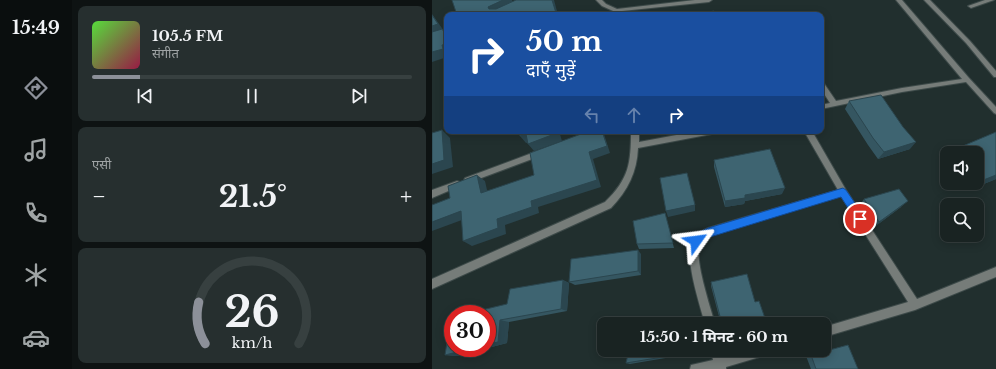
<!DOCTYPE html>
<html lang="hi">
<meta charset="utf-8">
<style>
body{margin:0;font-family:"Libre Baskerville","Noto Sans Devanagari",serif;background:#262f2f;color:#f1f3f6;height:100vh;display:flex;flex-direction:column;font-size:15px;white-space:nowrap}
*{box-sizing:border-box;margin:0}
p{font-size:13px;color:#9fa4a5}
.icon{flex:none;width:22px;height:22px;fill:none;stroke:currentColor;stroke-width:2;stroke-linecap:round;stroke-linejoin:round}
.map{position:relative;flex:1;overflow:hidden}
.side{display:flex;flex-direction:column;gap:6px;padding:6px;background:#0e1313;width:360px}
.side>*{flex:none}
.banner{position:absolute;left:12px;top:12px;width:380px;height:122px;border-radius:8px;box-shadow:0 2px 10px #0003,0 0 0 1px #374040;background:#1a4fa0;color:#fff;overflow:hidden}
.buttons{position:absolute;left:508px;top:146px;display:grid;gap:8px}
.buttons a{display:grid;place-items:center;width:44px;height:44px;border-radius:8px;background:#192322;box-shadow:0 2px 10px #0003,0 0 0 1px #374040;font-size:20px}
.speed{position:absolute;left:12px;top:305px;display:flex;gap:8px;font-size:20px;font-weight:700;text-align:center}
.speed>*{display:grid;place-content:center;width:52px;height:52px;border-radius:50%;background:#192322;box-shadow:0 2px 10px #0003,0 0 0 1px #374040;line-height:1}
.speed .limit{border:6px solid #d22;background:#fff;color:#111}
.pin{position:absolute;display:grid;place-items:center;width:34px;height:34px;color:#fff;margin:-17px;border:2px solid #fff;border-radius:50%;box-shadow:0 1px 4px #0007}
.me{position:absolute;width:44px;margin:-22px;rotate:59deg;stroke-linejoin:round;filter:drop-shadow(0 0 3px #0008)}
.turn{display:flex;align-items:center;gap:14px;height:84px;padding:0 16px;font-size:18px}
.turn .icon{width:52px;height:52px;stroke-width:2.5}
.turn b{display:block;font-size:28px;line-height:34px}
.lanes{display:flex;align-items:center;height:38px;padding:0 16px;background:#0003;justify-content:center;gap:20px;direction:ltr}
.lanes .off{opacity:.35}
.big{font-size:30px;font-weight:700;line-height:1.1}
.side .card{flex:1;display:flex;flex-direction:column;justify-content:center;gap:6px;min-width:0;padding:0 14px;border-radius:8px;background:#262f2f}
.side .dial{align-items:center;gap:0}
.dial svg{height:104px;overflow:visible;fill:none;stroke:#374040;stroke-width:7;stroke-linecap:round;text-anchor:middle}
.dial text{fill:#f1f3f6;stroke:none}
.song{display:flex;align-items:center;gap:12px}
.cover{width:48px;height:48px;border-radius:6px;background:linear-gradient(135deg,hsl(110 70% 55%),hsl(340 70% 35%))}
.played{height:4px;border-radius:2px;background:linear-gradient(90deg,#8c9099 15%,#374040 15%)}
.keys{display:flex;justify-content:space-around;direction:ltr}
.heat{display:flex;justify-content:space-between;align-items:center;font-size:22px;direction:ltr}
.trip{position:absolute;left:165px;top:317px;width:234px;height:40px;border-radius:8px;background:#192322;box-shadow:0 2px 10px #0003,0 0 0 1px #374040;font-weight:700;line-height:40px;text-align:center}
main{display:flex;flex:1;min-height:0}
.tab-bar{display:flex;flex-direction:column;width:72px;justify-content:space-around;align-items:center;background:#0a0e0e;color:#9fa4a5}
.tab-bar .icon{width:28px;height:28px}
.tab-bar .selected{color:#8c9099}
.tab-bar b{font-size:18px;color:#f1f3f6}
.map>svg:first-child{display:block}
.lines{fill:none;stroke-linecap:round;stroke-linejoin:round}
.minor-casing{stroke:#3d4a49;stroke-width:2}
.minor{fill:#767c79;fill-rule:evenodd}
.wall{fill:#355661}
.shaded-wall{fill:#2b464f}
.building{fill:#3e6471;stroke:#2b464f}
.route{fill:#1a73e8;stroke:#114b97}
</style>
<main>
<nav class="tab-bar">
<b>15:49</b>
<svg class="icon selected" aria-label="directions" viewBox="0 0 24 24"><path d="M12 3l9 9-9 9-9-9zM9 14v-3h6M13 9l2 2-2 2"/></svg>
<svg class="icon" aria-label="music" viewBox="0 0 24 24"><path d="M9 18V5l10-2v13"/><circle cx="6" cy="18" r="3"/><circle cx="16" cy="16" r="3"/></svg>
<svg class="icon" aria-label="phone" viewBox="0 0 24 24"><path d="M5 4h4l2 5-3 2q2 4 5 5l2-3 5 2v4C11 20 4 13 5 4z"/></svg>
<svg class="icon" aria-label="climate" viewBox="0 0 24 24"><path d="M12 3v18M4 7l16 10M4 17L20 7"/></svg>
<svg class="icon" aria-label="car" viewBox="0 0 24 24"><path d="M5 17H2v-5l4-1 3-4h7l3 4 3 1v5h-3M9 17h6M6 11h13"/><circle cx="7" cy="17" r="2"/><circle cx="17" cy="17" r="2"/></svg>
</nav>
<section class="side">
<div class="card">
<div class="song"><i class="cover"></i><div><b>105.5 FM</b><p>संगीत</p></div></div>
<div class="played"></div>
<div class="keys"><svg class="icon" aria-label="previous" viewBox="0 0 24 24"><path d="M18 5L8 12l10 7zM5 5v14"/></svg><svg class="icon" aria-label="pause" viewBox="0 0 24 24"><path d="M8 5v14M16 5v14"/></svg><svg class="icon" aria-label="next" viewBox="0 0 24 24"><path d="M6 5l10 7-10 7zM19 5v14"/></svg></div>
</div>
<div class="card"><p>एसी</p>
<div class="heat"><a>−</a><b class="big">21.5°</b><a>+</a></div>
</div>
<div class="card dial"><svg viewBox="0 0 100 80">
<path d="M14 69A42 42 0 1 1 86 69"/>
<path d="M14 69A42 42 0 0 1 9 37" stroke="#8c9099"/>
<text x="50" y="56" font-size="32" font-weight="700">26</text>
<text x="50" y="72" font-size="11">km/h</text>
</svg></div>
</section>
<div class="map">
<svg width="564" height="369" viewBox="0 0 564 369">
<rect width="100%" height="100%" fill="#212f2e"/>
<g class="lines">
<g class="minor-casing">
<path id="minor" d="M164 0H170L174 4 185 9 263 0H280L277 2 190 11 193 13 190 15 170 6Z
M464 0H470L537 78 564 107V114L562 113 534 82 470 92 389 109V105L398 103 389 89V82H391L404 101 470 88 530 79Z
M492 0H498L538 41 564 71V77H562L534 43Z
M553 0H562L539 8 536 6Z
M199 131H207V142L266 131H284L280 134 206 148C205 172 196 190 179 208L0 289V279L173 202C197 179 199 163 199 131Z
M372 131H380L414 190 485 299 564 267V277L483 310 392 337V327L476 302 409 196 278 235C275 237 270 240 268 243 261 256 279 309 283 324H273C268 305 251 256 261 239 264 234 271 230 276 228L406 190Z
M108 150 111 151 112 153 111 155 36 183 33 182 32 180 33 178Z
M25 181 28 182 29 184 28 186 0 198V190Z
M279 350H289L291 358 317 350H339L338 354 294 367V369H258L259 365 281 360Z"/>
</g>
<use href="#minor" class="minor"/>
</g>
<path class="wall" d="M417 101 478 149 446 159 436 145 413 109Z
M564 132V179L537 190 530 183H545V153H516L519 151Z
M515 154V168L508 161Z
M282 160 350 194 313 201 312 204 293 207 282 167Z
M432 199 469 207 441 228 427 206Z
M233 213 242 248 207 249 205 244Z
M209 254V275L143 285 137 282Z
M131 280 137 283 135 311 77 322 75 343 25 356 13 355 75 304Z
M279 282 323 302 335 324H289L279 286Z
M416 345 426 369H379L374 356Z
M197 350H268L269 352 198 364 194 363Z"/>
<path class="shaded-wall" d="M71 0H80L82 4 61 15 56 7Z
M120 0H122L126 15H117Z
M0 14 12 31 15 36H0Z
M15 44V57L0 62V52L10 45Z
M10 130 18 138 21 167 0 174V164Z
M124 131H127L130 141 102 151 96 144Z
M170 131 172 134 178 153 161 159 169 187 106 207 107 213 73 225 74 234 40 246 31 241 65 219 99 201 157 152Z
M94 134 100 142 94 143 88 136Z
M484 142 478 149 446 159 452 152Z
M45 175 53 181 57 199 49 193Z
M564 175V179L537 190 549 181Z
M353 188 350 194 313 201 312 204 293 207V201L313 195Z
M476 201 469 207 441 228 447 222Z
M263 205V211L236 217 234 211Z
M29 211 38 217 0 231V222Z
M206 250 209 254V275L206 271Z
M131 280 137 283 135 311 129 309Z
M68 320 77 322 75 343 25 356 13 355 41 348H55V344Z"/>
<path class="building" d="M20 0H71L56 7 57 9H64L84 0H120L124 13 117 15H25Z
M282 11 284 15H258Z
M0 15 6 24 0 26Z
M10 29 15 36V44L10 45 11 49 0 52V32Z
M449 95 471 127 484 142 452 152 441 138 417 101Z
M10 130 12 160 0 164V133Z
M87 131H124L125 133 96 144 94 134 88 136Z
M157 131H170L175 146 157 152 165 180 99 201 100 207 65 219 66 228 31 241 29 211 0 222V205L18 198 16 186 45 175 49 193 102 175 98 153Z
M564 132V175L549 181 545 177V153H521L519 151Z
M338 149 353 188 313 195V198L293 201 282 160Z
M255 173 263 205 234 211 228 178Z
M467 189 476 201 447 222 432 199Z
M233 213 241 243 205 244 201 221Z
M206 250V271L137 282 139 259Z
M315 274 323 302 327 301 335 324H290L279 282Z
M131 280 129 309 68 320 66 342 55 344V314H33L75 304 78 289Z
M19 317H21V348H41L13 355Z
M416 345 426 369H384L379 355Z
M197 350H268V351L194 363Z"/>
<path class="route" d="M411 188 414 190 431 215 433 219 431 222 428 223 425 222 409 197 278 237 264 246 261 244 259 241 265 233 276 228Z"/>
</svg>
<div class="buttons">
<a><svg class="icon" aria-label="sound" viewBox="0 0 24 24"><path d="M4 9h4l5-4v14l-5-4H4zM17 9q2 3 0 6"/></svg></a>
<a><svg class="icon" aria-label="search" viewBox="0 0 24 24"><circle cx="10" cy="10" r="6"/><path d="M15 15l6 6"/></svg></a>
</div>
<div class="speed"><div class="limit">30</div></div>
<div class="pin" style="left:428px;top:219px;background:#d93025"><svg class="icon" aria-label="arrive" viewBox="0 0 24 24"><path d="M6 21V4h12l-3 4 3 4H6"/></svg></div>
<svg class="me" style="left:264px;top:241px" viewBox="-20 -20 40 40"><path d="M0-17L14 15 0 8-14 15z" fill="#1a73e8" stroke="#fff" stroke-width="4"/></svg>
<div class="trip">15:50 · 1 मिनट · 60 m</div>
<div class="banner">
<div class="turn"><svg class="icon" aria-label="right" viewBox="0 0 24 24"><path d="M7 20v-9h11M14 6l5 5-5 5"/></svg><div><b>50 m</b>दाएँ मुड़ें</div></div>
<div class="lanes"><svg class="icon off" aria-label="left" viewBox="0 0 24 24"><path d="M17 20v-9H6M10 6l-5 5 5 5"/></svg><svg class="icon off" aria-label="ahead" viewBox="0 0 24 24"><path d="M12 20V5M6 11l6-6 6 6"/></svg><svg class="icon" aria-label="right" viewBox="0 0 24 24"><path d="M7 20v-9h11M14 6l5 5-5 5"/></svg></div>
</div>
</div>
</main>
